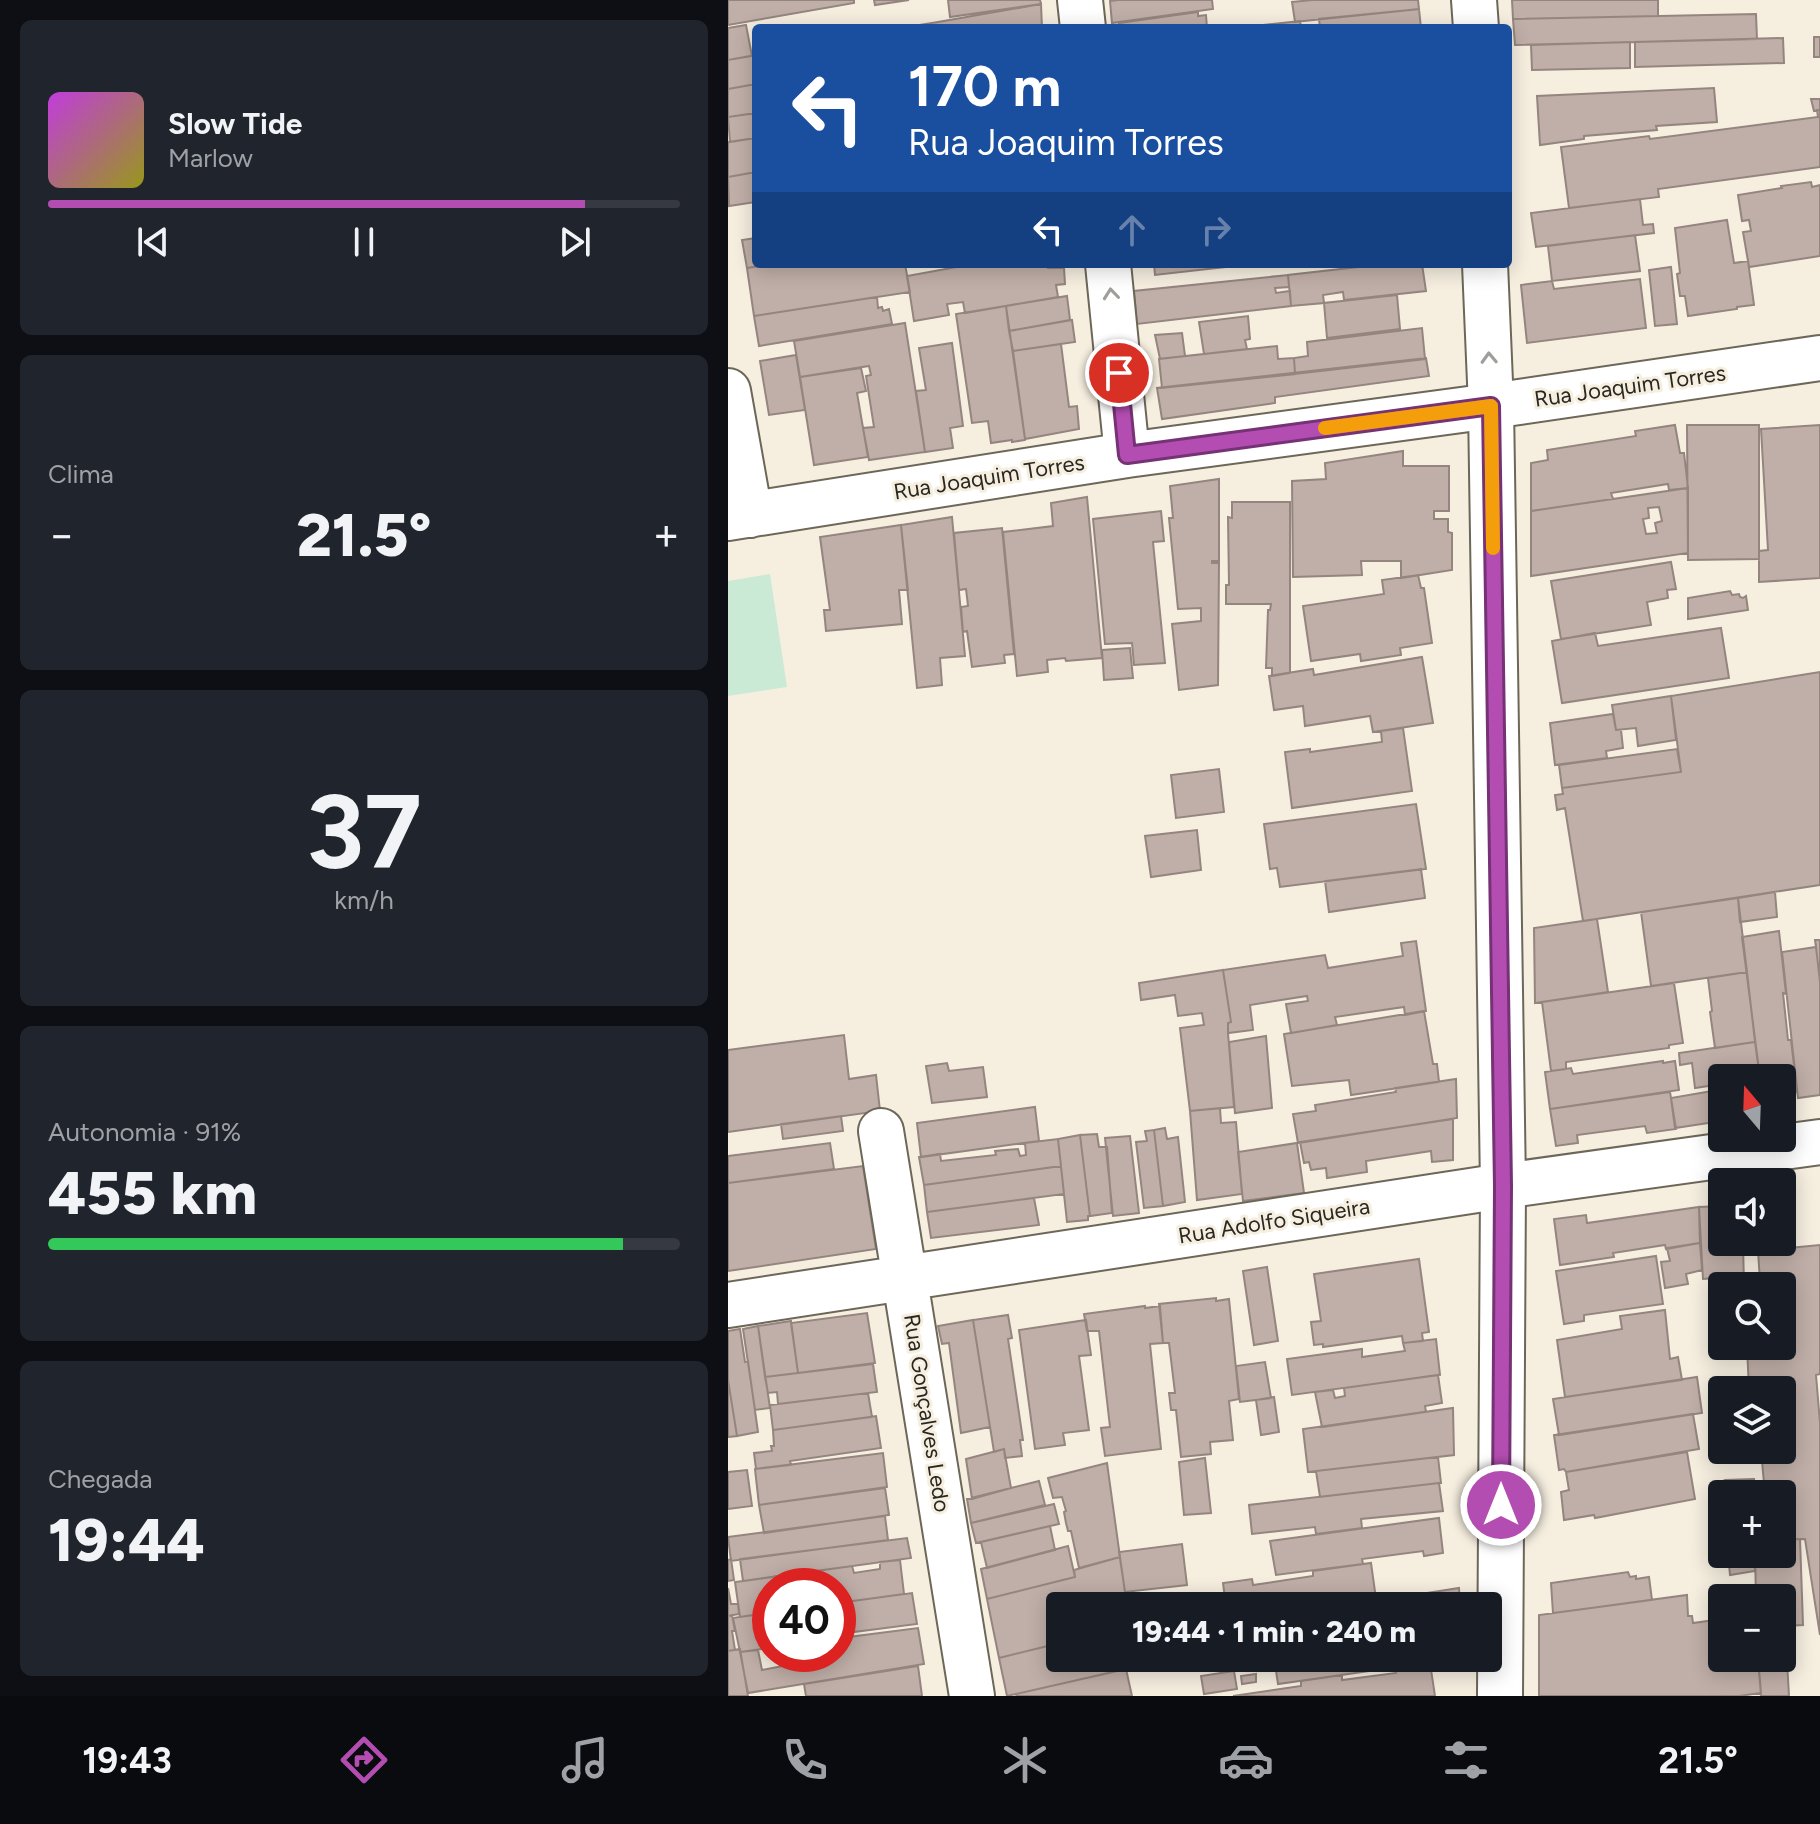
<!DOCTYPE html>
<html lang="pt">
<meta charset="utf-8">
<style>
body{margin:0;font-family:Figtree,sans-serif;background:#20242c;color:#f1f3f6;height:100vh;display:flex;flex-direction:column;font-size:30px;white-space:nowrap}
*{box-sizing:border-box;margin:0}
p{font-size:26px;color:#9ea1a6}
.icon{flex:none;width:44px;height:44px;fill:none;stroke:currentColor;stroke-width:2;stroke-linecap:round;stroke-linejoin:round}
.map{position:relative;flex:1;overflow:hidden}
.details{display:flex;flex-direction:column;gap:20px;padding:20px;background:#0d0f14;width:728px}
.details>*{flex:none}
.guide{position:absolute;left:24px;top:24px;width:760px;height:244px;border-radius:8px;box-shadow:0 4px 20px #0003;background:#1a4fa0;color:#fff;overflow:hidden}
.needle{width:52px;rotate:341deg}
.tools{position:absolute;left:980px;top:1064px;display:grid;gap:16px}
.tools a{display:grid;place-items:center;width:88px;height:88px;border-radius:8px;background:#171b24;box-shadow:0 4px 20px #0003;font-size:40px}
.speed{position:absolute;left:24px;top:1568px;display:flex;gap:16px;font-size:40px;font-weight:700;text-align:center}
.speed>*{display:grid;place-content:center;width:104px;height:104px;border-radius:50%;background:#171b24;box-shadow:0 4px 20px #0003;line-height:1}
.speed .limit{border:12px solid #d22;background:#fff;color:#111}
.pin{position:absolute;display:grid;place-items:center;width:68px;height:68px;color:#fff;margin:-34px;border:4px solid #fff;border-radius:50%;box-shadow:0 2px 8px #0007}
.me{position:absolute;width:88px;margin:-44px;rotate:0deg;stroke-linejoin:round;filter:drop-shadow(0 0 6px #0008)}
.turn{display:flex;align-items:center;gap:28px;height:168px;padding:0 24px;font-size:36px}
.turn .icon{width:104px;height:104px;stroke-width:2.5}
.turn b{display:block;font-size:56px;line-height:68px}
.lanes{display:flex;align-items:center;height:76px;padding:0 24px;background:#0003;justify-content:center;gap:40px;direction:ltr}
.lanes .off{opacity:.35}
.big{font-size:60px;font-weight:800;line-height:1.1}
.details .card{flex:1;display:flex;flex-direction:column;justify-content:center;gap:12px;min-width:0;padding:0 28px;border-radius:12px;background:#20242c}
.details .dial{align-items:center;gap:0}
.dial b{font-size:104px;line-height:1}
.song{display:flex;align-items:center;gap:24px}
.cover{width:96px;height:96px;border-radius:12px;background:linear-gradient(135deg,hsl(290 70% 55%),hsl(60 70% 35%))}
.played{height:8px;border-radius:4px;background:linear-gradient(90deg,#b44db2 85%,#363941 85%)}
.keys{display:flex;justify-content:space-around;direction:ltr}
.heat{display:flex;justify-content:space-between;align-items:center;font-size:44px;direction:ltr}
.charge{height:12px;border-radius:6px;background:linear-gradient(90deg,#34c759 91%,#363941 0)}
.trip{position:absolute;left:318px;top:1592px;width:456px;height:80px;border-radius:8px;background:#171b24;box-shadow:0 4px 20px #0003;font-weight:800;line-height:80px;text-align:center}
.tab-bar{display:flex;height:128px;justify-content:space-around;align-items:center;background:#090b0e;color:#9ea1a6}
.tab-bar .icon{width:56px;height:56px}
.tab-bar .selected{color:#b44db2}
.tab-bar b{font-size:36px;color:#f1f3f6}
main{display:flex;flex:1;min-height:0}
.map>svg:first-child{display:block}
.green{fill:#caead5}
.building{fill:#c0afa8;stroke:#94857e;stroke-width:2;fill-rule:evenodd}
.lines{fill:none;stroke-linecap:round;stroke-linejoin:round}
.street-casing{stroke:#6c6759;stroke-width:48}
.secondary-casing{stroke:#6c6759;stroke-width:48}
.street{stroke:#fff;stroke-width:44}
.secondary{stroke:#fff;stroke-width:44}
.oneway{stroke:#9f9e9b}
.route-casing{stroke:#753274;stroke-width:20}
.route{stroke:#b44db2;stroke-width:14}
.slow{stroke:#f59e0b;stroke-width:14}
.labels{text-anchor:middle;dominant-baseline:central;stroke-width:6;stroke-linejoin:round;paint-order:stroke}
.street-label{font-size:22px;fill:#292721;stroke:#f6efe0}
</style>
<main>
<section class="details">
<div class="card">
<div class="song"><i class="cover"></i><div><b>Slow Tide</b><p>Marlow</p></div></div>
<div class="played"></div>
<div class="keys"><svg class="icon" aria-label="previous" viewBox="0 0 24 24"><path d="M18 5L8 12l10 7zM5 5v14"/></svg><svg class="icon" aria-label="pause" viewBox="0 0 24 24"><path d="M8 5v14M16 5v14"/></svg><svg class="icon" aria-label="next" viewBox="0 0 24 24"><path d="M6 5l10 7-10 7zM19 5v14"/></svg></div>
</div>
<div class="card"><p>Clima</p>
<div class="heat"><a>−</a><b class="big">21.5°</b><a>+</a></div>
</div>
<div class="card dial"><b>37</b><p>km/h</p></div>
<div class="card"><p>Autonomia · 91%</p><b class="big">455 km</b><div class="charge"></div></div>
<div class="card"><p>Chegada</p><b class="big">19:44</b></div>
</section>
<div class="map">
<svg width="1092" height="1696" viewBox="0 0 1092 1696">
<rect width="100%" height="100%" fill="#f6efe0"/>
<path class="green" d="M42 574 59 687 0 696V581Z"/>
<path class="building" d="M0 0H126V3L0 25Z
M146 0H181L147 5Z
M220 0H312L313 4 222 17Z
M390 0H484L485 9 384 23 382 1Z
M584 0H690L691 9 567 22 564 2Z
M784 0H930V16L785 19Z
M313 4 314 28H173L210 22Z
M691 9 693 28H592L591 19Z
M470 12V16L478 15 479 28H391V23Z
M1028 14 1029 39 787 45 785 19Z
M572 21 573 28H536V25Z
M18 25 24 56 0 60V28Z
M1086 37H1092V57H1086Z
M1055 38 1056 63 907 67V42Z
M902 42V68L804 70 803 45Z
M28 55V84L0 89V60Z
M28 84V113L0 117V89Z
M986 88 989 122 928 126 929 130 856 136V139L812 145 809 96Z
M1083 99H1092V110L1086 111Z
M1089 110H1092V167L930 189 931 197 841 208 833 147 921 136 922 139 1090 117Z
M28 113V138L2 142 0 117Z
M28 138V172L0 177V142Z
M28 172V202L1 206 0 177Z
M1083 182 1084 187 1092 185V256L1021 267 1015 232 1023 231 1021 220 1014 221 1010 195 1054 188 1053 186Z
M912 199 915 225 925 224 926 233 808 247 803 213Z
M999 220 1006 263 1020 261 1026 305 1009 307V309L960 316 957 296H952L949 274 952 273 947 228Z
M907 235 912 271 824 281 820 246Z
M28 238V264H44L19 268 14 240Z
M44 264H177L182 292 26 316 19 268Z
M245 264H319L320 268H336L337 284 328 285 330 297 237 313 235 302 219 304 221 315 186 321 179 276Z
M426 264H506V266L427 275Z
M657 264H694L698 291 616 300 615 292 595 295 596 303 563 306 560 275Z
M943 267 949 324 927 326 921 270Z
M560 275 561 287 547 288 548 293 562 291 563 306 409 324 406 291Z
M912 279 918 328 799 343 793 285 824 281 826 289Z
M669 295 672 329 599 338 596 303Z
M339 296 342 320 281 331 278 306Z
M149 297 150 308 154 307 155 311 161 309 164 324 31 346 26 316Z
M278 306 297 439V440L284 442V440L263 443 260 421 244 423 228 314Z
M520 316 522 339 517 340 519 349 476 354 471 322Z
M344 320 347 342 285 351 281 331Z
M177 323 197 452 141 460 135 428 146 427 138 376 143 375 141 366 72 377 66 341Z
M694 328 697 359 567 374 566 358 580 356 579 342Z
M454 333 457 356 432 359 427 335Z
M224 343 235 426 222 428 225 448 197 452 188 391 198 390 191 348Z
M333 344 341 407 349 406 351 429 297 439 285 351Z
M549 346 550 359 566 358 567 374 434 388 431 359Z
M68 355 77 410 41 415 32 361Z
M698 358 701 376 547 397V403L434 419 429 388Z
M133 368 138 391 129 393 140 457 86 465 72 377Z
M947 425 952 453H956L960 488 941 490 940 484 883 493 885 499 803 511V463L820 460 819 450 908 436 907 431Z
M959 425H1031V559L960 560Z
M1092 425V578L1031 582V551L1040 550 1033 429Z
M675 451V466H721V511H706V519H720V532L724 533V570L673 578V561H633L634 575 565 577 564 481 598 479 597 463Z
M491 479V561H484V563H491L490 685 451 690 444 624 473 621V608L450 609 441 518H445L442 486Z
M960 488V553L803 576V511ZM931 507 934 521 927 523 929 533 918 534 915 519 921 518 920 508Z
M359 497 374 658 338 661 337 658 319 660 320 672 289 676 275 532 325 526 323 503Z
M504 502H562V673L544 676V668H538L540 610H542L543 604H498V585H501L500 517 504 518Z
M433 511 436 541 425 542 437 663 406 665 404 643 377 644 365 519Z
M224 517 237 656 212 658 214 685 189 688 173 525Z
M173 525 180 590H171L174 624 98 631 96 610H102L92 537Z
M274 528 286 654 276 655 277 663 244 667 239 631 235 632 233 607 240 606 238 589 231 590 226 533Z
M943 562 948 589 939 590 940 598 919 602 923 625 833 639 823 581Z
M690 575 693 588H696L704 643 672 648 673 655 633 661 632 654 583 661 575 606 656 594 654 580Z
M1002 591 1004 595 1011 594 1012 597 1015 598 1018 596 1020 610 960 619V598Z
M993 628 1001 678 834 703 824 641 867 633 870 646Z
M402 648 405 678 376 680 374 650Z
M694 657 705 723 645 732 642 716 577 726 575 706 546 710 541 676 585 669 586 675Z
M1092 672V885L855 921 837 808 829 810 827 795 835 794 834 788 953 772 943 696Z
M943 696 948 740 910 746 908 728 888 730 884 705Z
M885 714 888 730H893L895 748 878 751 879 758 827 765 822 723Z
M675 728 684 791 564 808 557 752 582 749V752L654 742 653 731Z
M949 749 953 772 834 788 831 765Z
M491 769 496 812 448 818 443 775Z
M688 804 698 869 552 887 549 868 542 869 536 824Z
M469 830 473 870 423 877 417 836Z
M693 869 697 898 601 912 597 881Z
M1047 892 1049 917 1012 922 1010 898Z
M1010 898 1019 972 923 986 913 912Z
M869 919 880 992 807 1003 806 928Z
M1051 931 1058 994 1055 993 1060 1040H1063L1069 1091 1054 1093V1078H1032L1014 937Z
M1087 940H1092V982L1088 947Z
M688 941 698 1011 677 1015 676 1007 607 1017 609 1025 563 1033 558 1004 580 1001 579 996 522 1005 525 1030 500 1033V1023L503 1022 495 970 597 955 600 968 675 956 673 943Z
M1088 947 1092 982V1095L1070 1098 1054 952Z
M495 970 503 1022 500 1023V1033L506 1107 462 1111 452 1028 476 1025 474 1013 450 1016 447 995 413 1000 411 983Z
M1019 972 1027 1042 987 1048 982 1012 984 1011 980 978Z
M946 983 955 1043 941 1045V1048L838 1062V1069L823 1071 814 1002Z
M696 1011 705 1064H709L711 1082 623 1095 621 1080 564 1086 556 1034Z
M116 1035 121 1079 148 1075 152 1111 0 1132V1050Z
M538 1036 544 1108 507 1113 501 1042Z
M1027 1042 1032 1078H994V1084L967 1088 964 1063 952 1065 951 1053Z
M935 1061V1063L947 1061 951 1090 822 1109 817 1072 843 1068 845 1074Z
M219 1063 221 1071 255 1067 259 1097 204 1103 198 1066Z
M728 1079 729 1118 570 1143 565 1114 588 1111 587 1105 668 1092 667 1088Z
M994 1084V1121L947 1128 943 1098 990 1090 989 1085Z
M942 1092 948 1129 919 1133 917 1126 849 1135 850 1143 828 1146 822 1109Z
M307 1107 311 1141 193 1157 189 1123Z
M492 1108 493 1123 508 1122 514 1194 469 1200 462 1111Z
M113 1116 115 1131 55 1139 53 1124Z
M725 1119V1160L704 1162 703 1151 638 1161 639 1172 599 1178 598 1168 583 1170 581 1162 576 1163 572 1142Z
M437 1128 439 1139 450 1137 457 1202 435 1206 426 1130Z
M426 1130 435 1206 416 1208 408 1142 419 1141 417 1131Z
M369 1134 371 1147H379L384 1213 362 1216 352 1135Z
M352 1135 362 1216H360V1220L339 1222 330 1139Z
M402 1136 411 1213 385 1216 377 1138Z
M330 1139 333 1166 196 1185 191 1157 212 1154 213 1161 268 1155 267 1151 290 1149 292 1156 298 1155 297 1143Z
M102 1143 106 1169 0 1183V1156Z
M569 1143 576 1193 515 1201 510 1152Z
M135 1166 148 1249 0 1271V1183Z
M333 1166 336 1194 199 1212 196 1185Z
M306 1198 311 1225 203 1238 199 1212Z
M994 1206V1242H1015L1016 1286H994V1294H990L989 1278 975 1279 971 1207Z
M971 1207 972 1243 938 1249 937 1245 885 1253 886 1257 832 1265 826 1219 858 1215 859 1223Z
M972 1243 974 1270 958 1274 960 1284 937 1288 933 1262 942 1261 939 1248Z
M1092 1245V1374L1088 1375 1092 1423V1635L1077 1539 1054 1540V1494H1037L1033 1450H1054V1390H1021L1019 1346H1054V1286H1016V1282L1032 1281 1030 1251Z
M928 1256 935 1304 856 1315V1321L836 1324 828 1271Z
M691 1259 701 1332 694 1333 695 1341 675 1343 674 1336 595 1347V1344L586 1345 583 1322 593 1321 586 1274Z
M539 1267 550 1341 526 1345 515 1271Z
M488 1298V1301L501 1299 511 1399 501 1401 505 1440 482 1442 483 1454 453 1457 448 1410H443L441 1393H447L441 1343H435L431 1304Z
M417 1306V1308L432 1306 435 1343 422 1344 433 1449 377 1456 373 1428 382 1427 371 1331H359L356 1314Z
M937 1310 942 1359 950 1357 954 1380 837 1397 829 1340 894 1329 892 1316Z
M139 1313 147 1363 70 1373 63 1323Z
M280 1315 284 1338 280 1339 295 1440H292L294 1456 277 1458 276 1449 266 1452 245 1320Z
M245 1320 262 1427 233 1433 221 1343 214 1344 210 1326Z
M358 1320 363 1355 351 1356 361 1430 335 1433 337 1445 307 1449 291 1330Z
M63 1321 70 1373 37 1377 30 1326Z
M30 1326 42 1408 27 1410 15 1329Z
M12 1329 17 1362 20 1361 30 1432 9 1436 0 1380V1331Z
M708 1339 712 1375 564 1395 559 1359 634 1349V1357L677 1351 675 1343Z
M537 1362 543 1398 512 1402 508 1366Z
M145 1364 149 1392 50 1404 49 1392 40 1393 37 1377Z
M710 1375 714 1403 697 1406 698 1412 594 1427 587 1392 605 1390 607 1398 617 1396 616 1388Z
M969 1377 974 1413 831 1435 825 1399Z
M0 1380 9 1436 0 1437Z
M140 1393 144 1417 45 1430 42 1405Z
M546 1397 551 1432 533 1435 528 1400Z
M725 1408 726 1455 580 1472 575 1429Z
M964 1414H965L971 1449 838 1472 836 1469 831 1470 826 1435Z
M148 1416 153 1448 62 1461 63 1465 28 1469 26 1453 44 1451 43 1446H46L45 1430Z
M276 1449 283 1488 244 1499 238 1459Z
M959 1452 967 1499 867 1518 866 1515 836 1520 833 1492 841 1490 838 1472Z
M155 1453 159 1487 31 1505 27 1469Z
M710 1457 713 1483H711L592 1497 588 1471Z
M477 1458 483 1513 456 1515 451 1462Z
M379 1463 392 1557 351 1568 343 1531H340L338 1523 336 1512 338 1511 334 1497 325 1498 320 1478Z
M19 1470 24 1506 0 1509V1472Z
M1026 1479 1027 1494H994L993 1482 997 1480Z
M311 1481 317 1505 243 1523 239 1499Z
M711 1483 715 1511 633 1519 634 1528 588 1534 587 1527 524 1534 521 1505Z
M157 1488 161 1515 36 1533 31 1505Z
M326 1504 331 1524 248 1543 243 1523Z
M157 1516 160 1540 3 1561 0 1537Z
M711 1518 715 1553 696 1556 695 1551 634 1559 635 1564 548 1575 542 1541Z
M322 1526 327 1550 259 1568 253 1542Z
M179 1538 183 1558 15 1581 12 1559Z
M1072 1539 1075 1625 1057 1626 1061 1696H1033L1030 1658H1054V1598H1028L1027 1554H1054V1540Z
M454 1544 459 1585 397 1592 391 1552Z
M340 1546 347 1577 259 1599 253 1569Z
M1000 1554H1027V1571L1002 1575Z
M392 1557 399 1606H332V1643L271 1658 259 1599 347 1577 346 1570Z
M3 1559 6 1580 0 1581V1560Z
M172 1560 176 1594 110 1603V1586H67L64 1574 124 1566 126 1573 152 1569V1562Z
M643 1563 649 1606H498L495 1583 524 1579 525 1585 585 1576V1571Z
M900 1572 902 1577 908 1576V1579L921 1577 924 1600 825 1613 823 1583Z
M51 1576 52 1586H42V1613L12 1617 7 1582Z
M0 1588 3 1604H10L11 1614 0 1616Z
M731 1588 732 1606H693L692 1594Z
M184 1593 189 1624 110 1634V1603Z
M959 1595 960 1616H964L965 1623 994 1619V1658H1030L1033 1693 1011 1696H811V1615Z
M38 1613 40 1624 36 1625 41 1648 12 1652 5 1618Z
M4 1615 7 1631H4L7 1650 0 1651V1616Z
M190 1628 196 1664 20 1693 12 1652 30 1650 34 1670 60 1665 59 1654H110V1645L121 1643V1637Z
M332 1643V1658H391L394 1670 279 1696 271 1658Z
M12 1649 20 1696H0V1651Z
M546 1658H669L670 1667 550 1684Z
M702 1663 707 1696H505L573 1686V1681L614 1675V1680L668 1673 667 1668Z
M190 1666 194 1696H78L76 1684Z
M398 1669 404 1696H289L288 1694Z
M506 1671 509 1689 476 1694 473 1676Z
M528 1674V1682L514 1684 513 1676Z"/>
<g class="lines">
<g class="street-casing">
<path id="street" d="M352 0 355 28
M380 264 399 455
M0 391 22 515
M0 518 399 455 763 406 1092 358
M153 1131 244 1696
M0 1305 775 1186 1092 1142"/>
</g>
<g class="secondary-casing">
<path id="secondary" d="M746 0 748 28
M757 264 763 406 775 1186 772 1696"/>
</g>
<use href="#street" class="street"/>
<use href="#secondary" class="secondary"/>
</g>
<defs><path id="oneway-chevron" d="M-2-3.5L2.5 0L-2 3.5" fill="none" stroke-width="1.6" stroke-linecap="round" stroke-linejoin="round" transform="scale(2)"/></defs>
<g class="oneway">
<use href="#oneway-chevron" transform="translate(383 294) rotate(-96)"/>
<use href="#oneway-chevron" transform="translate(761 358) rotate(-92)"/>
</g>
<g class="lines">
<g class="route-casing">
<path id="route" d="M391 373 399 455 763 406 775 1186 773 1505"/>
</g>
<use href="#route" class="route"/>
<path class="slow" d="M597 428 763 406 765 548"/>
</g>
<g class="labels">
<g class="street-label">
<text transform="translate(902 386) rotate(-8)">Rua Joaquim Torres</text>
<text transform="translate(261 477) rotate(-9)">Rua Joaquim Torres</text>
<text transform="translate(546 1221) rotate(-9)">Rua Adolfo Siqueira</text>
<text transform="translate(199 1413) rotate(81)">Rua Gonçalves Ledo</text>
</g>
</g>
</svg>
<div class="tools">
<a><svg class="needle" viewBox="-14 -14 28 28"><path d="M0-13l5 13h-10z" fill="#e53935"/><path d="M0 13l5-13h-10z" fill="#9ea1a6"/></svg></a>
<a><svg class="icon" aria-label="sound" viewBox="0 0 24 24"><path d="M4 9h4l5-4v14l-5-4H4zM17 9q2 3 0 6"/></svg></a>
<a><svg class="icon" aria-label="search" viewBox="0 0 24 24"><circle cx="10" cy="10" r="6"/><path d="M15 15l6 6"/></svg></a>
<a><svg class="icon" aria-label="layers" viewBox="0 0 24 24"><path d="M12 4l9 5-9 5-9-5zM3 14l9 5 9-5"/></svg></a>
<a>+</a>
<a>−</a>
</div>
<div class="speed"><div class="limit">40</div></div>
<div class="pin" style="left:391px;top:373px;background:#d93025"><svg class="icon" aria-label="arrive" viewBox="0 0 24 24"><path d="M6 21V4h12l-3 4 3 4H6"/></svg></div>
<svg class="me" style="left:773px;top:1505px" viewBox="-20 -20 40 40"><circle r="17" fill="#b44db2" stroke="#fff" stroke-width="3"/><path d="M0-11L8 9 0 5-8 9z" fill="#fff"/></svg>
<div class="trip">19:44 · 1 min · 240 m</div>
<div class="guide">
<div class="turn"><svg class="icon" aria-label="left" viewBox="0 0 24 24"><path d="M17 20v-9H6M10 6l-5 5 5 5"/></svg><div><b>170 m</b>Rua Joaquim Torres</div></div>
<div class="lanes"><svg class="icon" aria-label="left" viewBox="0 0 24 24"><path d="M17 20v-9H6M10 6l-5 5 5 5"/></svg><svg class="icon off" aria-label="ahead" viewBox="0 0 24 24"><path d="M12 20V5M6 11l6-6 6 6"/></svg><svg class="icon off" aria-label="right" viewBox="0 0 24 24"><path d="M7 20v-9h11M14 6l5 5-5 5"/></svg></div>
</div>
</div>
</main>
<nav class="tab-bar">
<b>19:43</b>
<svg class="icon selected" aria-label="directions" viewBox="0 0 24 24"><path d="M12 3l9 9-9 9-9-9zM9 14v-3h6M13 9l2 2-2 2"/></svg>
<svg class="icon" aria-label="music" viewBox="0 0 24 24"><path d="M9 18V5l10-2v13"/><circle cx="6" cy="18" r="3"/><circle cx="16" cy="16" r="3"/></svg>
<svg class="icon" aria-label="phone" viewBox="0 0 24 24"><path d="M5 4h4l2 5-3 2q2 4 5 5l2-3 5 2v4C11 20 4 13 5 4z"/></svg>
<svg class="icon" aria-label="climate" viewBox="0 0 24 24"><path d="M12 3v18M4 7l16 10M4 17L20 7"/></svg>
<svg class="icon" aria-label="car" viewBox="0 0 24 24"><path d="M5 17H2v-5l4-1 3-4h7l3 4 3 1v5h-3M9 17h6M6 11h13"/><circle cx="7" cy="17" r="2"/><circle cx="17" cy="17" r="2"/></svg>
<svg class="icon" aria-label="filters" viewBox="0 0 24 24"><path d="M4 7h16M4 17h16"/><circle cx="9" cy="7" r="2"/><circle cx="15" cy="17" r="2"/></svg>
<b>21.5°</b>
</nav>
